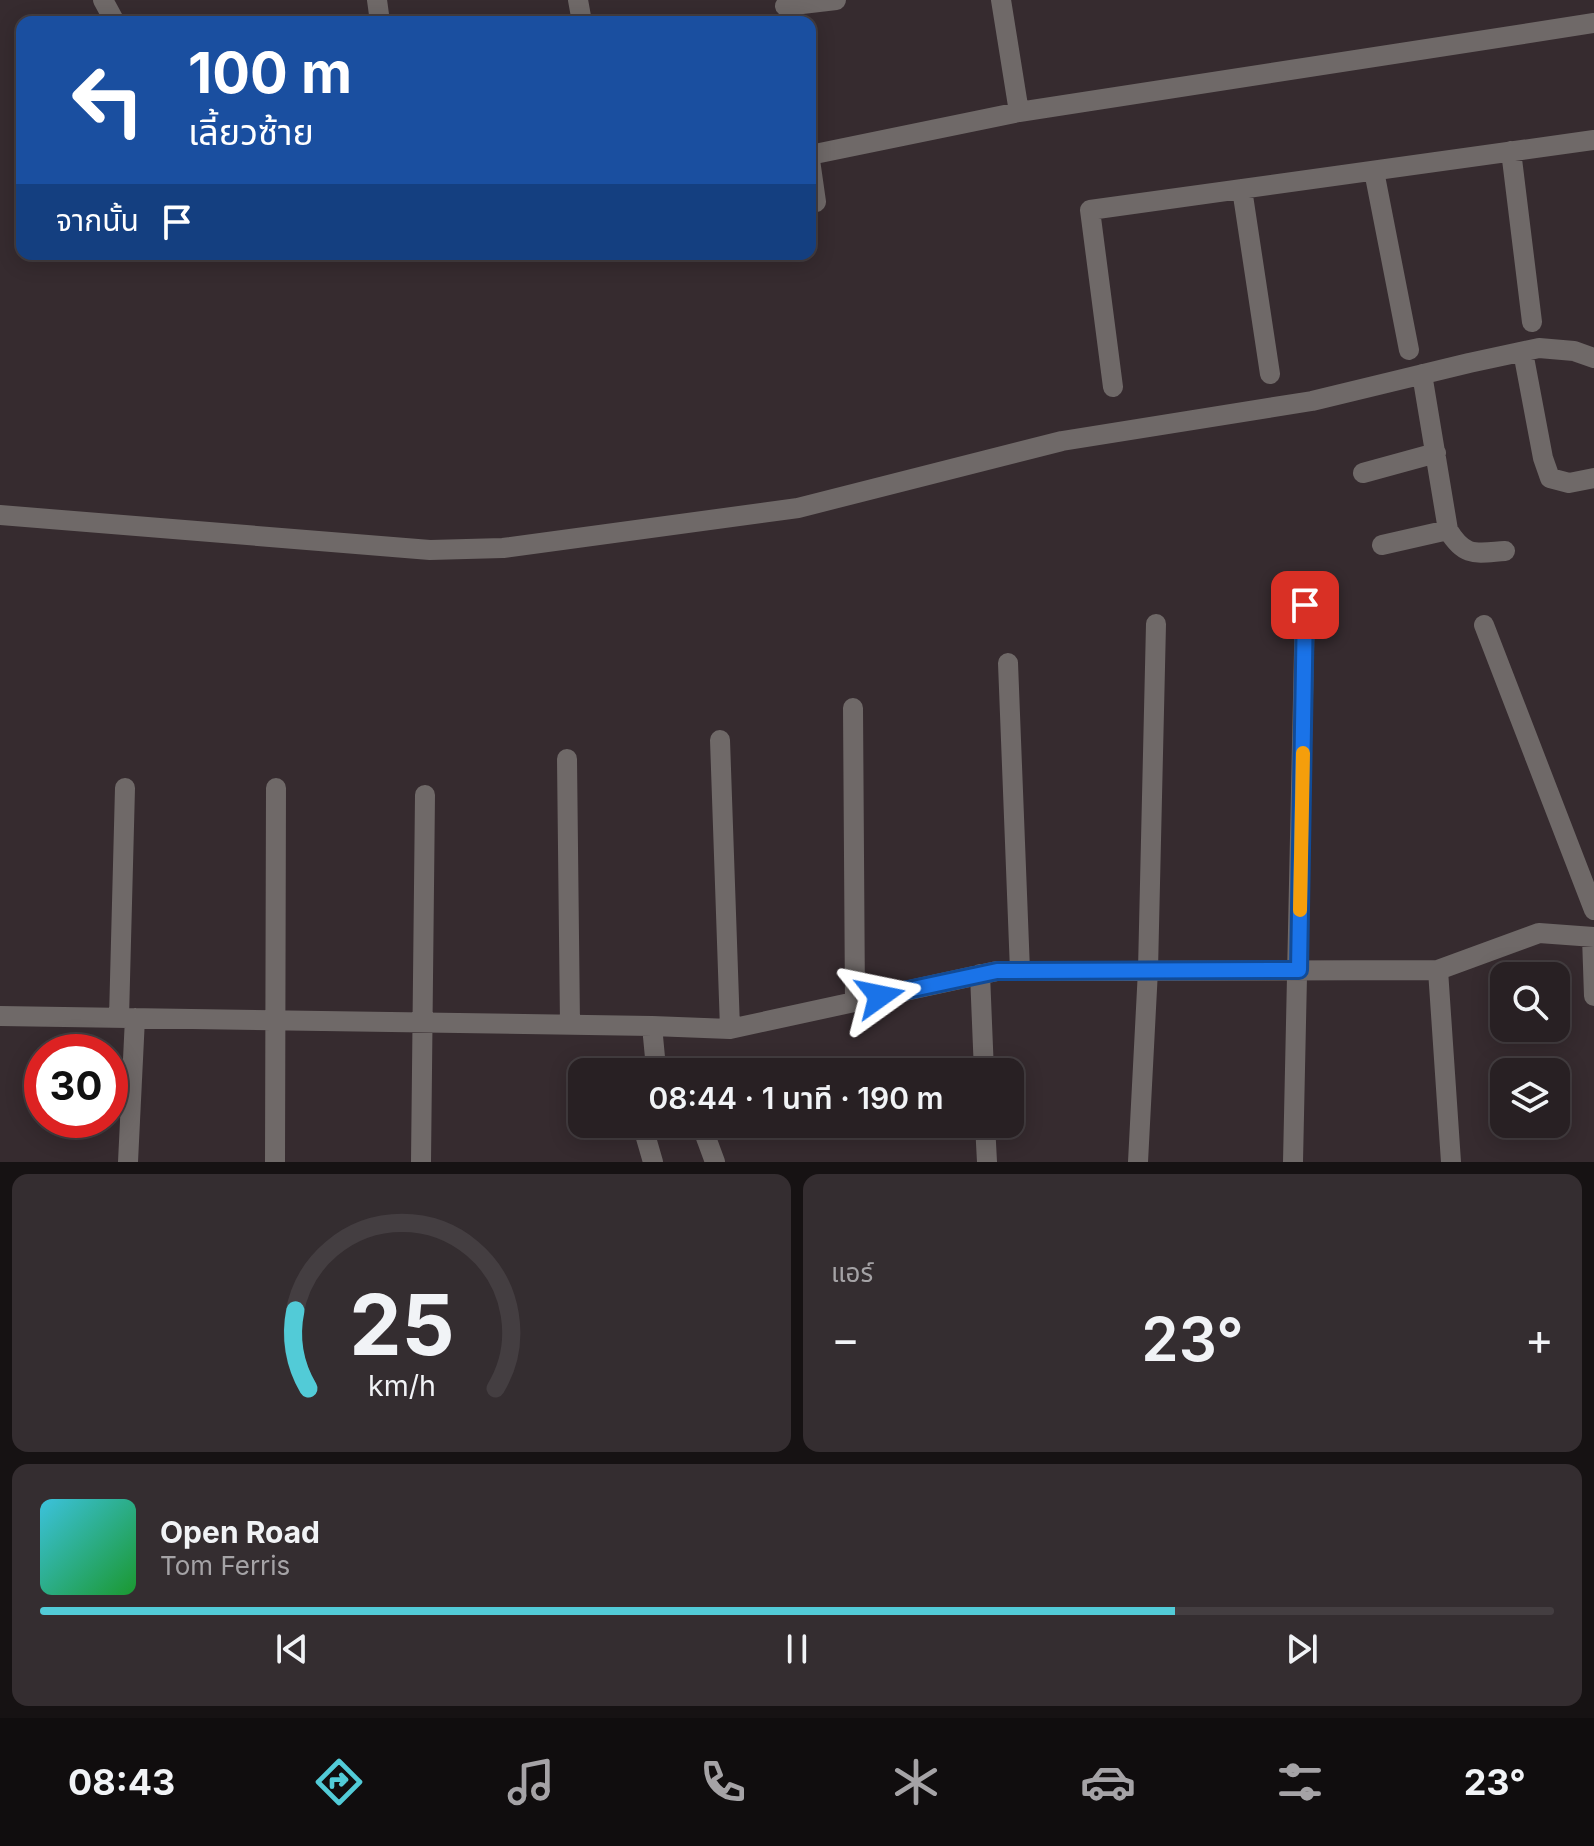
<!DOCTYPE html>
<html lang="th">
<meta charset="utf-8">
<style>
body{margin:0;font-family:Inter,"Noto Sans Thai",sans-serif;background:#342d30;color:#f1f3f6;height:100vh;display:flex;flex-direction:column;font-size:30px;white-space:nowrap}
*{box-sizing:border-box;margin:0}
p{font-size:26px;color:#a5a3a6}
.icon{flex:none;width:44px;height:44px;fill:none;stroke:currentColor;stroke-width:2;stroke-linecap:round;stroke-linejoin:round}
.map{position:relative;height:1162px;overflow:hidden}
.side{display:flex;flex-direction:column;gap:12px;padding:12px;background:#161213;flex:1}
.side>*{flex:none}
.top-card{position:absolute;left:16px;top:16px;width:800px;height:244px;border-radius:16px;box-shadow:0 4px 20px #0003,0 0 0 2px #443e41;background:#1a4fa0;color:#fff;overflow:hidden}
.buttons{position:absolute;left:1490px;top:962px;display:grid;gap:16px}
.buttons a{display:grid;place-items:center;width:80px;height:80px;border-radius:16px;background:#282023;box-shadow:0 4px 20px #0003,0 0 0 2px #443e41;font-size:40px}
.speed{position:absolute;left:24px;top:1034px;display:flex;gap:16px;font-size:40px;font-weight:700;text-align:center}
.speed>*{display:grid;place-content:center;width:104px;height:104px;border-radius:50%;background:#282023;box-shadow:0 4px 20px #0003,0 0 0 2px #443e41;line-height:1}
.speed .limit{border:12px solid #d22;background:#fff;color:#111}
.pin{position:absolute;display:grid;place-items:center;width:68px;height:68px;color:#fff;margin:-34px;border-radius:16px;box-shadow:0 4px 12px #0006}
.me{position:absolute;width:88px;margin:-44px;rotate:78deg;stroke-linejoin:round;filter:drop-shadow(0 0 6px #0008)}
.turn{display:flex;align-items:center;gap:28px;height:168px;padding:0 40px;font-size:36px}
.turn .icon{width:104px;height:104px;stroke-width:2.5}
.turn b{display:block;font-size:56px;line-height:68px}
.then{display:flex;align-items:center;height:76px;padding:0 40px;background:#0003;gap:16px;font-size:30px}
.big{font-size:60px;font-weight:600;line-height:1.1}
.side .card{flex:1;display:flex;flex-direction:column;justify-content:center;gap:12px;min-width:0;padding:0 28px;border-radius:16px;background:#342d30}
.side .dial{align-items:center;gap:0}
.dial svg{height:208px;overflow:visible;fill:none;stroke:#443e41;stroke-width:7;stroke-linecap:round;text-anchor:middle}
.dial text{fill:#f1f3f6;stroke:none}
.song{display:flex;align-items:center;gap:24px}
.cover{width:96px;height:96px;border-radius:12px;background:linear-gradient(135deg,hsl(190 70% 55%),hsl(130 70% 35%))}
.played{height:8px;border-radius:4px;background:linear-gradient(90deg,#52cbd7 75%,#443e41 75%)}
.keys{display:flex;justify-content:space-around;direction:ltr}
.heat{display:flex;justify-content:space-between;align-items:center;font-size:44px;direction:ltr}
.side .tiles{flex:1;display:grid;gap:12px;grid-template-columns:1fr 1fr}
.card:last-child{grid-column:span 2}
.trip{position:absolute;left:568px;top:1058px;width:456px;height:80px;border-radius:16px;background:#282023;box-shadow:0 4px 20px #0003,0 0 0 2px #443e41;font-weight:600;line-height:80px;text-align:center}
.tabs{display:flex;height:128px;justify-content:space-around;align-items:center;background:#100d0e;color:#a5a3a6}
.tabs .icon{width:56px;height:56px}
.tabs .active{color:#52cbd7}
.tabs b{font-size:36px;color:#f1f3f6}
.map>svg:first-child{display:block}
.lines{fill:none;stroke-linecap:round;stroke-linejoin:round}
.minor{stroke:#6f6968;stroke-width:20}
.route-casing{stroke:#114b97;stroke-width:20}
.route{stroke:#1a73e8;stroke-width:14}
.slow{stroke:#f59e0b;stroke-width:14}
</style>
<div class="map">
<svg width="1594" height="1162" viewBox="0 0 1594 1162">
<rect width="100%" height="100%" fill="#362b2f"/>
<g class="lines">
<path class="minor" d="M103 0 115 22
M377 0 380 22
M578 0 582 22
M1001 0 1019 112
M785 6 836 0
M1511 151 1532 322
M810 155 1019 112 1594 23
M810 160 816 202
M1374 171 1409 350
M1242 189 1270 374
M1523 352 1543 458 1550 478 1569 483 1594 478
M1422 374 1448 530C1465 558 1476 553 1505 551
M1113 387 1090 210 1594 140
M1363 473 1436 453
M0 515 430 550 503 548 798 508 1062 441 1312 401 1469 363 1539 348 1574 351 1594 358
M1382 545 1448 530
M1484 625 1594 910
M1008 663 1020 971
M853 708 855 1002
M720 740 730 1029
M567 759 570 1024
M1592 937 1594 996
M1438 970 1451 1162
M980 974 984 1072
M0 1016 652 1026 656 1068
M119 1018 125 788
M652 1026 730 1029 997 971 1438 970 1539 933 1594 937
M642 1124 653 1162
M701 1124 715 1162
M985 1124 987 1162
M128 1162 135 1018
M275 1162 276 788
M421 1162 425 795
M1138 1162 1148 970 1156 624
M1293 1162 1305 605"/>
</g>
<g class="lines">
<g class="route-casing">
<path id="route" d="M880 996 997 971 1299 970 1305 605"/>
</g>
<use href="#route" class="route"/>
<path class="slow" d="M1300 910 1303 753"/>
</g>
</svg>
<div class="buttons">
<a><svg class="icon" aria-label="search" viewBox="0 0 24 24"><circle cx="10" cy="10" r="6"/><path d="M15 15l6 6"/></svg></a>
<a><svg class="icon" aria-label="layers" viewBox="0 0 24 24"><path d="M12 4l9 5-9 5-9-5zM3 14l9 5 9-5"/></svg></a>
</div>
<div class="speed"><div class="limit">30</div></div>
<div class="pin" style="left:1305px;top:605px;background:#d93025"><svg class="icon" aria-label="arrive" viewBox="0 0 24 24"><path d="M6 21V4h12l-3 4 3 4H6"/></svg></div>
<svg class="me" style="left:880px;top:996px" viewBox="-20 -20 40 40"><path d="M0-17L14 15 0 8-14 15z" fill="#1a73e8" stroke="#fff" stroke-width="4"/></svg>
<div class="trip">08:44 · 1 นาที · 190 m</div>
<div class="top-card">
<div class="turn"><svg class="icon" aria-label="left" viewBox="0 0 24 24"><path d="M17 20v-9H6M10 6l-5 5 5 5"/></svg><div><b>100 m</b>เลี้ยวซ้าย</div></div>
<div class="then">จากนั้น<svg class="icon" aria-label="arrive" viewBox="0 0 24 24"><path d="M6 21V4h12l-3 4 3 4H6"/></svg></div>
</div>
</div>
<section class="side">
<div class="tiles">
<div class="card dial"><svg viewBox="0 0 100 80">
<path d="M14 69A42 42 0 1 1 86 69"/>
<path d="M14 69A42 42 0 0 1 9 39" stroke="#52cbd7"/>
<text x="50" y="56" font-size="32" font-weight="700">25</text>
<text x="50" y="72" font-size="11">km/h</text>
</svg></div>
<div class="card"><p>แอร์</p>
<div class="heat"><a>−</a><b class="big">23°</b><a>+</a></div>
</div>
<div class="card">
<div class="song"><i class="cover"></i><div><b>Open Road</b><p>Tom Ferris</p></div></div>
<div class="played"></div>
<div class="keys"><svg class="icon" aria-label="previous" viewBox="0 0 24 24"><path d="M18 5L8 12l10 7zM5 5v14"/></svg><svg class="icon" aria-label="pause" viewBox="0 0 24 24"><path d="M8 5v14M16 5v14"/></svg><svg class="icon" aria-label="next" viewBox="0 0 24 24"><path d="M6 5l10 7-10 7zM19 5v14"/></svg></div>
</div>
</div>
</section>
<nav class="tabs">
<b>08:43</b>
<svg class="icon active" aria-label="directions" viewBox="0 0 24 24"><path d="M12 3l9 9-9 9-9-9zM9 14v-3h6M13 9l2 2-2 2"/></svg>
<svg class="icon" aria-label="music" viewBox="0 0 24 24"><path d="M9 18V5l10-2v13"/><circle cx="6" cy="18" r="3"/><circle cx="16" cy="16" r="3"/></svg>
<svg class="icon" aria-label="phone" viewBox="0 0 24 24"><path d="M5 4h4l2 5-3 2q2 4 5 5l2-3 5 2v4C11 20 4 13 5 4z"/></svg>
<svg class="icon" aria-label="climate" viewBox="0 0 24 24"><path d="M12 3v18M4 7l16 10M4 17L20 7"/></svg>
<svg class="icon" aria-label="car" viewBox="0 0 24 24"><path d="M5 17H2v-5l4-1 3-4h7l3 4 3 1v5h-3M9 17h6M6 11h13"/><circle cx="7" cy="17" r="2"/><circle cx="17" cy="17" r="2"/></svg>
<svg class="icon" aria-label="filters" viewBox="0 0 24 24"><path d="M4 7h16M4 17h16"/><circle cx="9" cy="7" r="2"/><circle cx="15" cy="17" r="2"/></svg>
<b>23°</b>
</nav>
